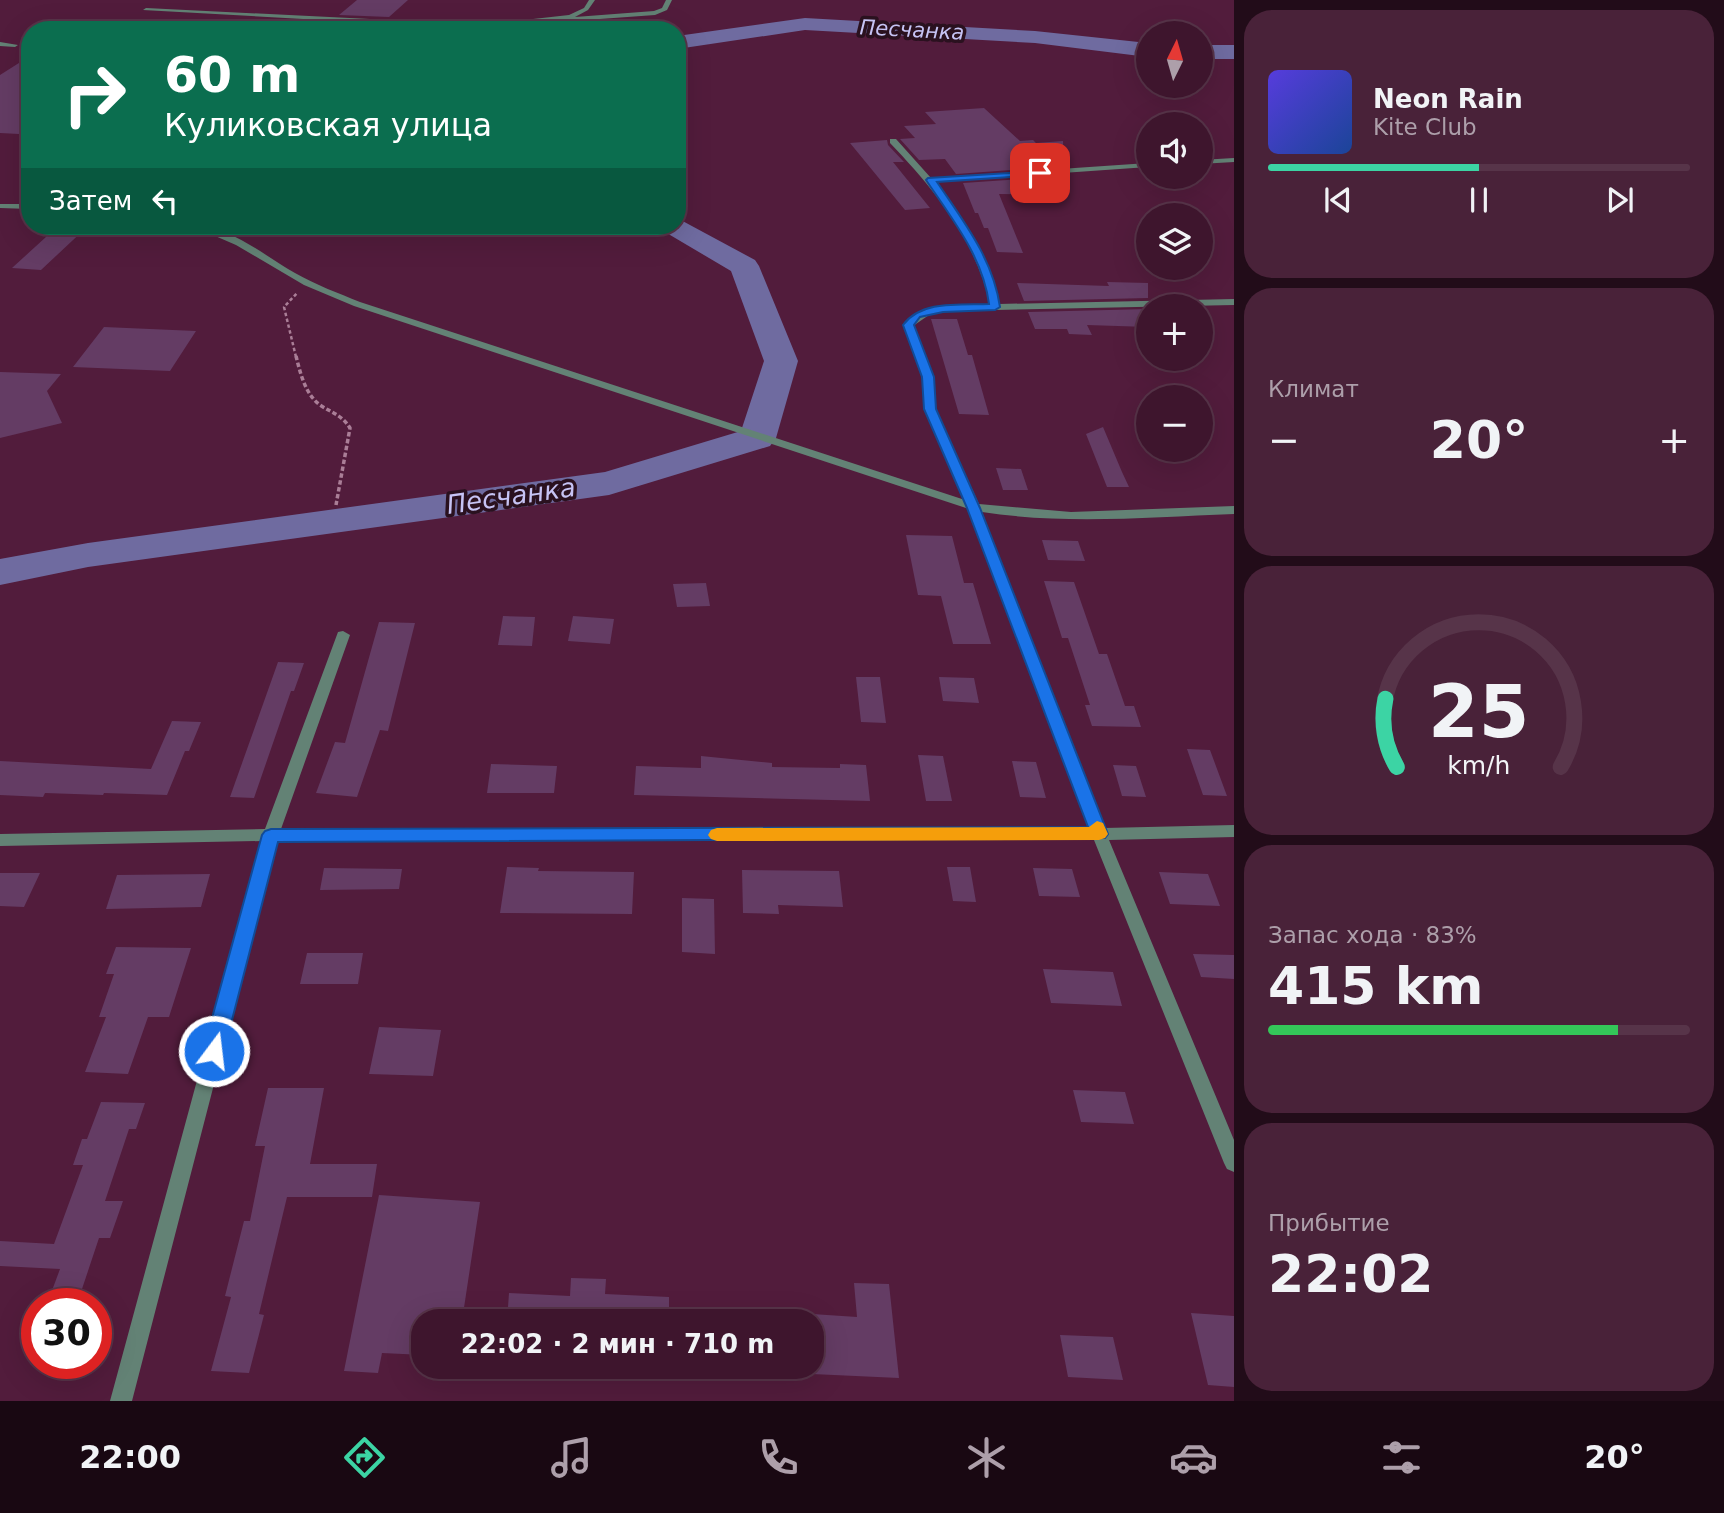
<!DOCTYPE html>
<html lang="ru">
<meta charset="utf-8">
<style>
body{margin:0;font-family:"DejaVu Sans",sans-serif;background:#492239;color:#f1f3f6;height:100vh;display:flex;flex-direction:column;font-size:26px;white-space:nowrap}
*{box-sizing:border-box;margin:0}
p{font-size:23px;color:#ad9faa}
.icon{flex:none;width:38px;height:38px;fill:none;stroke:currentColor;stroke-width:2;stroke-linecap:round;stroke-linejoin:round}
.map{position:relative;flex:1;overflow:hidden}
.side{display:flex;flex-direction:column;gap:10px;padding:10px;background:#220c19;width:490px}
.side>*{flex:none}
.top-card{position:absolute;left:21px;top:21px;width:665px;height:214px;border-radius:28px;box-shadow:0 7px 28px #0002,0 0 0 2px #573449;background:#0b6e4f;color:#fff;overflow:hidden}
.needle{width:46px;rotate:5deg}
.controls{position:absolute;left:1136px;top:21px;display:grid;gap:14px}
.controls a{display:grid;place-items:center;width:77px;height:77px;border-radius:50%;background:#3e152d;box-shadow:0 7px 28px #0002,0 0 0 2px #573449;font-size:35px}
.speed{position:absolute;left:21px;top:1288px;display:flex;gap:14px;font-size:35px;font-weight:700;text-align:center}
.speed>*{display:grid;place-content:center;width:91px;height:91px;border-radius:50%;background:#3e152d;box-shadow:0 7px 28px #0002,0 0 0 2px #573449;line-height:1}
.speed .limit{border:10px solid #d22;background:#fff;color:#111}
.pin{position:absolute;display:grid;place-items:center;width:60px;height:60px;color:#fff;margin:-30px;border-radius:14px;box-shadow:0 4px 10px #0006}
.me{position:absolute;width:77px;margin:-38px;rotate:15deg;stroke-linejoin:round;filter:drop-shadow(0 0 5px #0008)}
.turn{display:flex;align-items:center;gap:24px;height:147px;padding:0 28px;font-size:32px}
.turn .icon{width:91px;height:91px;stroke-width:2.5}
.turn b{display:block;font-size:49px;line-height:60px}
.then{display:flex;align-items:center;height:66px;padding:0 28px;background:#0003;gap:14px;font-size:26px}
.big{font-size:52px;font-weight:800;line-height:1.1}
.side .card{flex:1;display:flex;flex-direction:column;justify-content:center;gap:10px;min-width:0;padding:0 24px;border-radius:28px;background:#492239}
.side .dial{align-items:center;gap:0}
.dial svg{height:182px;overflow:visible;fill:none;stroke:#573449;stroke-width:7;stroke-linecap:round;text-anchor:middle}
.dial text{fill:#f1f3f6;stroke:none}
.song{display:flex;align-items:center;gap:21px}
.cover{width:84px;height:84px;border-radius:10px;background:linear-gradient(135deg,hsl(250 70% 55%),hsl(220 70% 35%))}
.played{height:7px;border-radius:4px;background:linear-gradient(90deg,#3cd4a4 50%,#573449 50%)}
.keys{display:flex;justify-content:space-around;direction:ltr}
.heat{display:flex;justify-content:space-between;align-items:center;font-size:38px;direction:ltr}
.charge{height:10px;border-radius:5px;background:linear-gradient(90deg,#34c759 83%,#573449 0)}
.trip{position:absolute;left:411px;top:1309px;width:413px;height:70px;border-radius:28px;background:#3e152d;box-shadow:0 7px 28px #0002,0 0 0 2px #573449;font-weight:800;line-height:70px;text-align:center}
.tab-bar{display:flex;height:112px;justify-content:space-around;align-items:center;background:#190812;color:#ad9faa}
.tab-bar .icon{width:49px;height:49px}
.tab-bar .current{color:#3cd4a4}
.tab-bar b{font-size:32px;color:#f1f3f6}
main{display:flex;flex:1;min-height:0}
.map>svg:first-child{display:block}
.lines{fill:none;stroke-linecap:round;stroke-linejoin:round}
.river{fill:#6f6ba0;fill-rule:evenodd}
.building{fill:#643c64}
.path-far1{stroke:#aa7e97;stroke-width:2.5;stroke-dasharray:3.5 2.5;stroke-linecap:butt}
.path{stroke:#aa7e97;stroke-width:3.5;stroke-dasharray:4.5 2.5;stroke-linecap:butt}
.service{fill:#638275;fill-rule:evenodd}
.minor{fill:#638275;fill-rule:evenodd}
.tertiary{fill:#638275;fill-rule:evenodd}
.route{fill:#1a73e8;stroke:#114b97;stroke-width:2}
.slow{fill:#f59e0b}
.labels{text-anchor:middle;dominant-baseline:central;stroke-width:7;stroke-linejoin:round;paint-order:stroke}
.far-water-label{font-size:21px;font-style:italic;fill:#c6c3f4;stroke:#2a111f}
.water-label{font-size:26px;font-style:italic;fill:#c6c3f4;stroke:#2a111f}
</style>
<main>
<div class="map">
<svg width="1234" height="1401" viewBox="0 0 1234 1401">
<rect width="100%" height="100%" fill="#521c3c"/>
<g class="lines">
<path class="river" d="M805 18 1035 31 1148 43V57L1035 43 805 30 677 49V36Z
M1200 45H1234V59H1200Z
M677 218 755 260 759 266 798 361 776 438 770 446 609 495 88 567 0 585V559L88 543 605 472 741 431 764 361 731 271 665 232 661 226H677Z"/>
</g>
<path class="building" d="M357 0H408L389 17 339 15Z
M329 23 379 26 375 30H321Z
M30 56V125L19 134 0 133V75Z
M984 108 1020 141 1033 140 1036 143 1063 141 1064 166 956 174 945 159 919 160 900 139 915 138 904 126 936 124 925 112Z
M887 140 888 145 904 162H893L930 208 905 210 850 143Z
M1064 176 1065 195 999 194 1023 253 997 252 988 228H984L978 213H975L963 183Z
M58 226H88L41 270 12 268Z
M1107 282 1148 283V298L1024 301 1017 283 1109 286Z
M1148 309V327L1087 325 1092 335 1069 334 1067 329H1035L1028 312Z
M931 319H957L968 355H972L989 415 959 414Z
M104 327 196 331 170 371 73 367Z
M0 372 61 374 47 391 62 423 0 438Z
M1103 427 1122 472 1129 487H1107L1086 434Z
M996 468 1021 469 1028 490H1003Z
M906 535 952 536 964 583H973L991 644H953L941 596 918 595Z
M1042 540 1078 541 1085 561 1048 560Z
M1044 581 1074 582 1099 654H1107L1125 706H1134L1141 727 1092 726 1085 705H1090L1068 638H1062Z
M706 583 710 606 677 607 673 584Z
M503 616 535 617 532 646 498 645Z
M573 616 614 619 610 644 568 641Z
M379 622 415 623 388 731 380 730 357 797 316 793 335 742 345 743Z
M278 662 304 663 294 691H291L254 798 230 797Z
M856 677H880L886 723 861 722Z
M939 677 974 678 979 703 943 701Z
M172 721 201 722 189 751H185L167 795 104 793 103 795 45 793 43 797 0 795V761L151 769Z
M1187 749 1210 750 1227 796 1203 795Z
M918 755 943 756 952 801H926Z
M701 756 772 763V767L840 768V764L866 765 870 801 634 795 636 766 701 768Z
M1012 761 1036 762 1046 798 1020 797Z
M491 764 557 766 554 793H487Z
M1113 765 1136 766 1146 797 1122 796Z
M507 867 539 868 538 871 634 872 632 914 500 913Z
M947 867H970L976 902 953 901Z
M324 868 402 869 399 889 320 890Z
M1033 868 1072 869 1080 897 1039 896Z
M742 870 839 871 843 907 778 905 779 914 743 913Z
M1159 872 1208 874 1220 906 1170 904Z
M0 873H40L24 907 0 906Z
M210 874 201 907 106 909 117 875Z
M682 898 714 899 715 954 682 952Z
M116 947 191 948 169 1017H148L128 1074 85 1072 106 1017H99L114 974H106Z
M307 953H363L358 984H300Z
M1193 954 1234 955V979L1201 977Z
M1043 969 1113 972 1122 1006 1051 1003Z
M379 1027 441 1030 433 1076 369 1074Z
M268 1088H324L310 1164H377L372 1197H287L259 1314 264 1315 249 1373 211 1371 231 1297 225 1296 244 1221H250L265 1146H255Z
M1073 1090 1125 1092 1134 1124 1081 1122Z
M101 1102 145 1103 136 1129H129L105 1201H123L110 1238H99L77 1304H47L60 1269 0 1266V1241L54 1244 83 1165H73L82 1139H87Z
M379 1195 480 1202 462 1321H424V1355L382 1353 378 1373 344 1371Z
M571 1278 606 1279 605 1294 669 1297V1321H507L509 1293 570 1296Z
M854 1283 889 1284 899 1378 812 1374V1314L857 1317Z
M1191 1313 1234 1316V1387L1208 1385Z
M1060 1335 1113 1337 1123 1380 1068 1377Z"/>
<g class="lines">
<path class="path-far1" d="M296 357 284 307 298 292"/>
<path class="path" d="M296 356C300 372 305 394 320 405 332 413 342 415 350 428L336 505"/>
<path class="service" d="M589 0H595L588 10 575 17 654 11 662 8 666 0H672L667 10 655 15 572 21 569 19 515 25H410L143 10 146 8 410 21H515L569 15 584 8Z
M0 42 18 45 15 47 0 46Z"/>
<path class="minor" d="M890 139H896L931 178 1148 163V167L935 182C965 219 988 257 999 304L1234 299V305L948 311 929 315 913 326 933 377 935 409 979 504 1071 512 1234 506V514C1150 517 1066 525 982 512L1104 828 1234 825V837L1109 840 1234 1140V1172L1227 1169 1224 1163 1094 840 277 841 132 1401H110L262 841 0 846V834L265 829 338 632 343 631 350 635 281 829 1089 828 969 509 354 306 304 285 236 245 192 226C229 224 264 256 295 273 316 285 338 293 360 302L965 500 925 409 923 377 903 325C925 301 960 305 990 304 975 239 935 190 890 143Z
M1234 158V162L1200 164V160Z"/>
<path class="tertiary" d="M0 204H30V209L0 208Z"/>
</g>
<path class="route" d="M1043 171 1044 173 1040 175 937 182C964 222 993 259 1000 307L995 310 943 312 920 317 914 325 934 377 936 409 980 508 1108 834 1105 838 278 842 224 1051 221 1057 214 1060 206 1057 203 1051 262 835 265 831 271 829 1088 827 967 508 924 409 922 377 903 325C921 300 960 305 989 304 983 257 952 219 926 180L928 178Z"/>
<path class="slow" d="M1097 821 1103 823 1108 834 1105 838 1099 840 717 841 711 839 708 835 711 830 717 828 1089 827Z"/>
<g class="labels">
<g class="far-water-label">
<text transform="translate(912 30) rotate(3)">Песчанка</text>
</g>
<g class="water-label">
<text transform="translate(511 496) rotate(-8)">Песчанка</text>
</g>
</g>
</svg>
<div class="controls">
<a><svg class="needle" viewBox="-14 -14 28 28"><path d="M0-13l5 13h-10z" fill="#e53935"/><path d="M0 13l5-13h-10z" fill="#ad9faa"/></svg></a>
<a><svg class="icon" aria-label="sound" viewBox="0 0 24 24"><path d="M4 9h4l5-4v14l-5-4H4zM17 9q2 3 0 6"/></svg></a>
<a><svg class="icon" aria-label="layers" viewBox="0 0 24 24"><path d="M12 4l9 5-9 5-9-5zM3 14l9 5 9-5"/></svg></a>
<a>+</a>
<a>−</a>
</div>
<div class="speed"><div class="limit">30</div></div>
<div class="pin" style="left:1040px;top:173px;background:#d93025"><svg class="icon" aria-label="arrive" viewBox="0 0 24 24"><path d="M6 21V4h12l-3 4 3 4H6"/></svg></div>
<svg class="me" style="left:214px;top:1051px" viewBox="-20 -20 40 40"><circle r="17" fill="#1a73e8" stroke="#fff" stroke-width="3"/><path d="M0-11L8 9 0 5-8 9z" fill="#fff"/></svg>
<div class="trip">22:02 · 2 мин · 710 m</div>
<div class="top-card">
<div class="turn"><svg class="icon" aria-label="right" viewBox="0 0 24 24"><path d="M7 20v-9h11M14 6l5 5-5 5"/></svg><div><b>60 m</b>Куликовская улица</div></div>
<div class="then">Затем<svg class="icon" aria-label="left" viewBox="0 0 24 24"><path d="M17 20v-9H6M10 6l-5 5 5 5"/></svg></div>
</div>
</div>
<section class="side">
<div class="card">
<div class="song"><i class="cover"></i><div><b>Neon Rain</b><p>Kite Club</p></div></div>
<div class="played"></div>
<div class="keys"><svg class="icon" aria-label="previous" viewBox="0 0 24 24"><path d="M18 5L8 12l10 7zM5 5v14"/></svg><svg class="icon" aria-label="pause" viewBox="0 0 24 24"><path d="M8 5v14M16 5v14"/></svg><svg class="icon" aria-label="next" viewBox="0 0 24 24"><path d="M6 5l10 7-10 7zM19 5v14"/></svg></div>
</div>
<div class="card"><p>Климат</p>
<div class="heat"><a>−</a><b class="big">20°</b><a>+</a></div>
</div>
<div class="card dial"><svg viewBox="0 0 100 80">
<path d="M14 69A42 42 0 1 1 86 69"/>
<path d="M14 69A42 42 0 0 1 9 39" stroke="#3cd4a4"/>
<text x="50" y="56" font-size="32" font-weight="700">25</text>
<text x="50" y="72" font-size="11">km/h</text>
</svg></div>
<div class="card"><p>Запас хода · 83%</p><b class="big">415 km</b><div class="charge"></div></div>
<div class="card"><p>Прибытие</p><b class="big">22:02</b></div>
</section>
</main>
<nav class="tab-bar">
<b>22:00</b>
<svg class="icon current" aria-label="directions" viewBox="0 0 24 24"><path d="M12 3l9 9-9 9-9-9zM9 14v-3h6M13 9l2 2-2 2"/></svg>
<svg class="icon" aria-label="music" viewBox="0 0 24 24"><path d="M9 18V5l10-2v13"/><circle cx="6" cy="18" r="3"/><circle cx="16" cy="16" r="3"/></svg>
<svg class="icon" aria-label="phone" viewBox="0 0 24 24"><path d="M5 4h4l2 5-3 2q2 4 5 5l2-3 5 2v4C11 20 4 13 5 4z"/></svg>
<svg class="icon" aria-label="climate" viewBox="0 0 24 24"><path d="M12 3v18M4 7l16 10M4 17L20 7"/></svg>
<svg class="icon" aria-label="car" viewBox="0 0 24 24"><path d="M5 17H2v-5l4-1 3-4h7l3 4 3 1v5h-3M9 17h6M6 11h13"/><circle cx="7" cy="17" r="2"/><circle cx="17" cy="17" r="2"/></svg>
<svg class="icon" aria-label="filters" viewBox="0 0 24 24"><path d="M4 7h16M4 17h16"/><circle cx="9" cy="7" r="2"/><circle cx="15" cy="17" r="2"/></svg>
<b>20°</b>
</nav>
